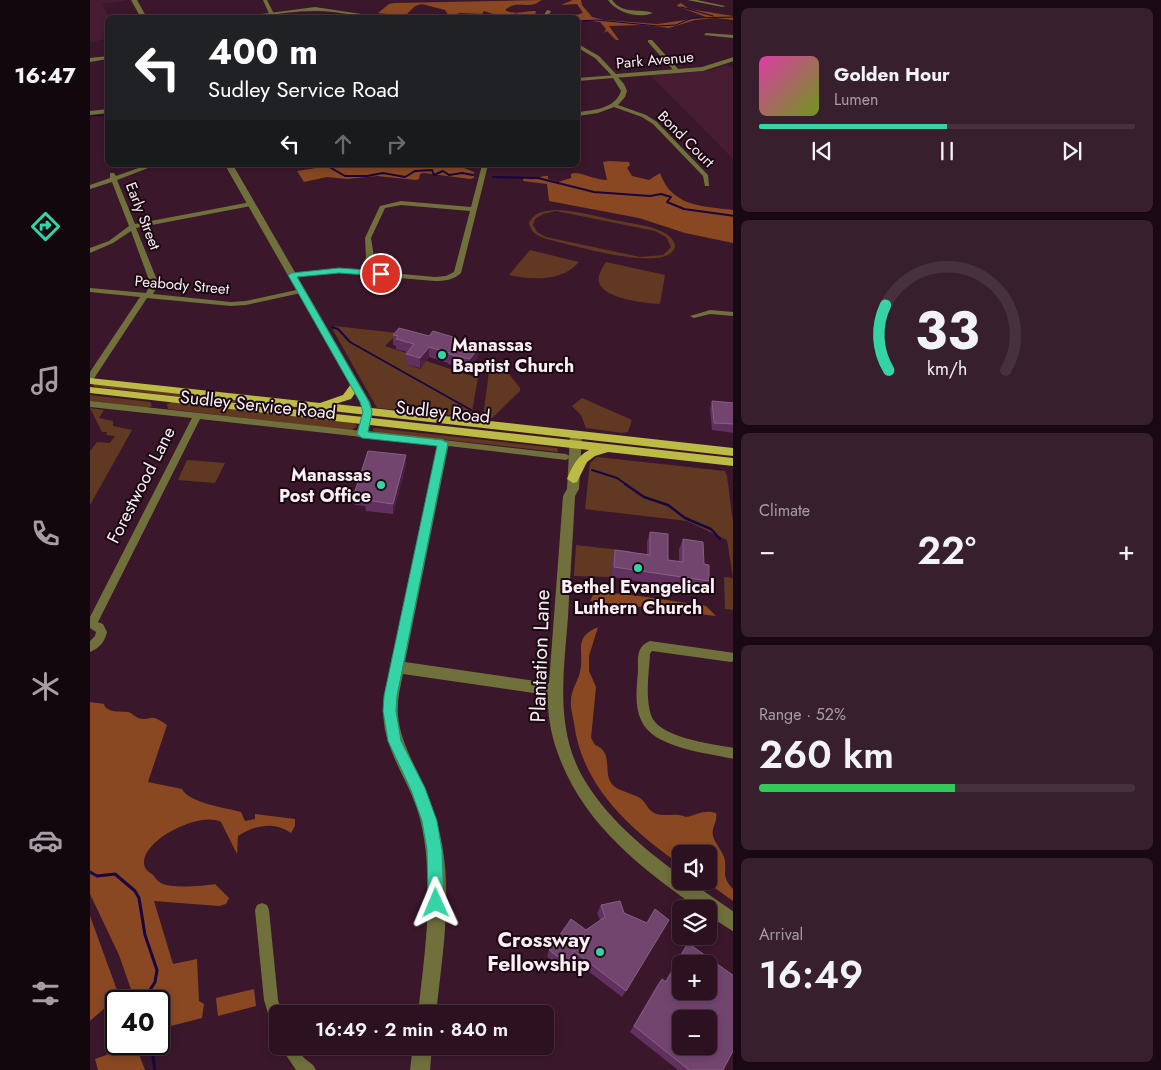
<!DOCTYPE html>
<meta charset="utf-8">
<style>
body{margin:0;font-family:Jost,sans-serif;background:#381f2d;color:#f1f3f6;height:100vh;display:flex;flex-direction:column;font-size:19px;white-space:nowrap}
*{box-sizing:border-box;margin:0}
p{font-size:16px;color:#a69da5}
.icon{flex:none;width:28px;height:28px;fill:none;stroke:currentColor;stroke-width:2;stroke-linecap:round;stroke-linejoin:round}
.map{position:relative;flex:1;overflow:hidden}
.details{display:flex;flex-direction:column;gap:8px;padding:8px;background:#180912;width:428px}
.details>*{flex:none}
.hud{position:absolute;left:15px;top:15px;width:475px;height:152px;border-radius:8px;box-shadow:0 2px 8px #0003,0 0 0 1px #48313e;background:#202124;color:#fff;overflow:hidden}
.tools{position:absolute;left:582px;top:845px;display:grid;gap:10px}
.tools a{display:grid;place-items:center;width:45px;height:45px;border-radius:8px;background:#2c1120;box-shadow:0 2px 8px #0003,0 0 0 1px #48313e;font-size:25px}
.speed{position:absolute;left:15px;top:990px;display:flex;gap:10px;font-size:25px;font-weight:700;text-align:center}
.speed>*{display:grid;place-content:center;width:65px;height:65px;border-radius:50%;background:#2c1120;box-shadow:0 2px 8px #0003,0 0 0 1px #48313e;line-height:1}
.speed .limit{border:2px solid #111;border-radius:8px;background:#fff;color:#111}
.pin{position:absolute;display:grid;place-items:center;width:42px;height:42px;color:#fff;margin:-21px;border:2px solid #fff;border-radius:50%;box-shadow:0 1px 5px #0007}
.me{position:absolute;width:55px;margin:-28px;rotate:359deg;stroke-linejoin:round;filter:drop-shadow(0 0 4px #0008)}
.turn{display:flex;align-items:center;gap:18px;height:105px;padding:0 20px;font-size:22px}
.turn .icon{width:65px;height:65px;stroke-width:2.5}
.turn b{display:block;font-size:35px;line-height:42px}
.lanes{display:flex;align-items:center;height:48px;padding:0 20px;background:#0003;justify-content:center;gap:25px;direction:ltr}
.lanes .off{opacity:.35}
.big{font-size:38px;font-weight:600;line-height:1.1}
.details .tile{flex:1;display:flex;flex-direction:column;justify-content:center;gap:8px;min-width:0;padding:0 18px;border-radius:8px;background:#381f2d}
.details .dial{align-items:center;gap:0}
.dial svg{height:130px;overflow:visible;fill:none;stroke:#48313e;stroke-width:7;stroke-linecap:round;text-anchor:middle}
.dial text{fill:#f1f3f6;stroke:none}
.song{display:flex;align-items:center;gap:15px}
.cover{width:60px;height:60px;border-radius:8px;background:linear-gradient(135deg,hsl(320 70% 55%),hsl(80 70% 35%))}
.played{height:5px;border-radius:2px;background:linear-gradient(90deg,#35d4a7 50%,#48313e 50%)}
.keys{display:flex;justify-content:space-around;direction:ltr}
.heat{display:flex;justify-content:space-between;align-items:center;font-size:28px;direction:ltr}
.charge{height:8px;border-radius:4px;background:linear-gradient(90deg,#34c759 52%,#48313e 0)}
.trip{position:absolute;left:179px;top:1005px;width:285px;height:50px;border-radius:8px;background:#2c1120;box-shadow:0 2px 8px #0003,0 0 0 1px #48313e;font-weight:600;line-height:50px;text-align:center}
main{display:flex;flex:1;min-height:0}
.dock{display:flex;flex-direction:column;width:90px;justify-content:space-around;align-items:center;background:#12070d;color:#a69da5}
.dock .icon{width:35px;height:35px}
.dock .active{color:#35d4a7}
.dock b{font-size:22px;color:#f1f3f6}
.map>svg:first-child{display:block}
.built{fill:#481d34}
.green{fill:#613923;fill-rule:evenodd}
.forest{fill:#894822}
.lines{fill:none;stroke-linecap:round;stroke-linejoin:round}
.stream-far3{stroke:#190641;stroke-width:1}
.stream-far2{stroke:#190641;stroke-width:2}
.stream-far1{stroke:#190641;stroke-width:2.5}
.stream{stroke:#190641;stroke-width:3}
.minor{fill:#70703c;fill-rule:evenodd}
.tertiary{fill:#70703c;fill-rule:evenodd}
.primary{fill:#bcbb46;fill-rule:evenodd}
.wall{fill:#61305f}
.shaded-wall{fill:#4b1e44}
.building{fill:#72456f;stroke:#875f84;fill-rule:evenodd}
.route{fill:#35d4a7;stroke:#228a6d}
.poi-dot{fill:#35d4a7;stroke:#190911;stroke-width:2}
.labels{text-anchor:middle;dominant-baseline:central;stroke-width:4;stroke-linejoin:round;paint-order:stroke}
.far-street-label{font-size:15px;fill:#fdedf4;stroke:#190911}
.poi-label{font-size:18px;font-weight:bold;fill:#fdedf4;stroke:#190911;text-anchor:start}
.street-label{font-size:18px;fill:#fdedf4;stroke:#190911}
.near-street-label{font-size:21px;fill:#fdedf4;stroke:#190911}
.near-poi-label{font-size:21px;font-weight:bold;fill:#fdedf4;stroke:#190911;text-anchor:end}
</style>
<main>
<nav class="dock">
<b>16:47</b>
<svg class="icon active" aria-label="directions" viewBox="0 0 24 24"><path d="M12 3l9 9-9 9-9-9zM9 14v-3h6M13 9l2 2-2 2"/></svg>
<svg class="icon" aria-label="music" viewBox="0 0 24 24"><path d="M9 18V5l10-2v13"/><circle cx="6" cy="18" r="3"/><circle cx="16" cy="16" r="3"/></svg>
<svg class="icon" aria-label="phone" viewBox="0 0 24 24"><path d="M5 4h4l2 5-3 2q2 4 5 5l2-3 5 2v4C11 20 4 13 5 4z"/></svg>
<svg class="icon" aria-label="climate" viewBox="0 0 24 24"><path d="M12 3v18M4 7l16 10M4 17L20 7"/></svg>
<svg class="icon" aria-label="car" viewBox="0 0 24 24"><path d="M5 17H2v-5l4-1 3-4h7l3 4 3 1v5h-3M9 17h6M6 11h13"/><circle cx="7" cy="17" r="2"/><circle cx="17" cy="17" r="2"/></svg>
<svg class="icon" aria-label="filters" viewBox="0 0 24 24"><path d="M4 7h16M4 17h16"/><circle cx="9" cy="7" r="2"/><circle cx="15" cy="17" r="2"/></svg>
</nav>
<div class="map">
<svg width="644" height="1070" viewBox="0 0 644 1070">
<rect width="100%" height="100%" fill="#3b172b"/>
<path class="built" d="M0 0H39L12 4 19 17 18 18 17 39 0 42Z
M636 65 643 68V159L560 75 619 71Z"/>
<path class="green" d="M465 210C486 210 508 217 529 221 543 224 560 225 573 232 580 236 590 244 582 252 565 270 483 245 460 240 450 237 441 234 439 223 444 212 454 211 465 210ZM466 211 565 231 576 237 581 247 573 255 550 257 456 237 447 232 443 225 445 219 453 214Z
M440 250 489 262C472 282 442 280 419 275Z
M516 262 575 275 570 304C555 303 499 298 510 273 511 269 514 265 516 262Z
M244 326 308 333 295 346 323 355 317 364 330 369 336 361 388 378 381 417 287 408 243 330Z
M406 362 411 364 430 388V391L402 418 393 417 400 364Z
M5 384 211 407 193 408 5 387 3 385Z
M0 395 60 402 62 406 57 408 0 401Z
M492 398 542 420 538 432 532 433 496 428 491 415 482 406Z
M82 402 264 423 267 426 262 430H257L78 409 77 404Z
M0 408 14 410 9 418 23 421V426L42 430 0 505V451L7 442 20 443 25 436 16 435 17 432H12Z
M284 428 467 448 468 452 285 432 282 430Z
M507 457 635 471 637 476 644 530 643 610 635 609 634 577 643 578 637 540 597 521 495 509 500 463Z
M97 460 135 463 125 483 88 480Z
M486 545 539 551 544 553 523 560 521 577 484 576Z"/>
<path class="forest" d="M452 0C449 1 448 3 445 4 433 7 425 1 415 10 426 16 435 10 446 11L445 16C434 20 429 15 421 15 410 15 404 15 394 11L392 14 370 13 359 16 355 10 332 4 325 6 315 16 288 13 299 4 304 3Z
M483 0H491L492 5 502 17 514 20 567 24 616 17 587 6V5L591 3 599 9 643 16V20L626 18 605 20 579 28 553 25 519 26 529 40H526L517 31 514 33 516 29 510 22 494 20 488 24V18L464 17C472 12 484 17 493 13L487 4 471 5Z
M519 161 539 162 540 165 537 168 542 176 559 180 570 173C582 207 612 206 643 210V243L595 233 549 218 459 201 457 184 433 181 434 178C448 182 448 175 458 176V179L468 182 481 178V174L485 173C496 174 506 180 517 180L513 162Z
M231 165H366L384 172V178L380 179 334 173 330 174 329 179 326 180 287 176 257 179 237 177 214 182 207 171 232 167Z
M518 593 536 594 616 606 626 616 500 601 503 595Z
M508 627 499 656V671L506 687 501 738 505 745C526 753 510 776 525 787 532 792 542 793 550 798 557 803 557 810 566 814 576 817 586 812 596 817 607 815 614 809 626 813 628 821 621 828 623 836 625 844 634 852 635 861 636 874 632 878 643 889V901L615 881H619V854H591V865C541 830 492 787 484 723 483 716 480 708 481 701 481 690 488 681 490 672 495 651 482 638 508 627Z
M0 702 14 704 15 707C22 713 29 711 38 712 42 713 44 716 48 718 62 722 58 711 77 725L58 782 92 789C99 803 137 808 151 812L155 821 165 819V814L205 819V826L201 833C184 821 165 825 148 836L147 854 131 822C111 811 53 839 54 863 54 869 59 872 63 875 65 877 68 882 71 883 82 889 113 886 125 884L139 898 136 904 129 906 64 901 83 964 107 959 109 1001 114 1004 112 1018 69 1029V1001H45L29 955 0 894Z
M0 916 31 1001H26V1017L16 1007 0 1021Z
M164 989 166 1006 128 1016 126 998Z
M26 1032V1044H45L55 1070H8L5 1059 19 1054V1035Z"/>
<g class="lines">
<path class="stream-far3" d="M591 7 623 16
M425 14 444 17
M488 21 507 20 568 26 586 25 602 18 644 17
M0 116 18 115"/>
<path class="stream-far2" d="M236 165 255 176H277L293 173 315 177 325 171 342 170 344 175 353 171 359 175 372 173 383 175
M403 177 448 178 504 192 560 196 571 194 581 197 577 202 594 209 644 216
M242 327 248 329 260 342 381 410
M502 470 527 478 537 485"/>
<path class="stream-far1" d="M535 484 554 497 578 505 595 518 621 529 630 539"/>
<path class="stream" d="M0 872 7 876 25 874 45 891 49 898 55 935 67 970 65 982 53 1001
M61 1044 65 1070"/>
<path class="minor" d="M173 0H177L186 18H181Z
M518 0H522C533 15 550 8 563 13 549 19 527 13 518 0Z
M597 0H607L635 6 633 7Z
M457 10 461 11 457 18H452Z
M616 33 644 35V38L614 35Z
M558 40H562L589 70V72H585L558 42Z
M18 56V59L0 62V58Z
M526 75 534 84 537 91 535 97 528 105 556 115 567 122 618 175 619 186H615L613 176 563 124 552 117 524 107 508 113 488 116V112C504 110 525 109 531 91L523 78 488 81V78Z
M18 109V113L0 115V111Z
M57 165H66L27 180 45 224 161 202 164 204 161 206 46 228 67 280V287L63 294 141 302 156 301 211 289 215 291 211 293 156 305 141 306 57 298 3 380 0 381V372L50 297 0 292V288L56 293 59 287V280L41 231 23 243 0 253V248L19 241 39 226 22 182 0 189V185L20 178V173H24L26 176Z
M392 165H398L371 273C364 280 354 281 345 281L249 273 202 277 198 275 202 273 249 269 272 271 276 257 275 238 290 206 311 201 381 207ZM311 205 380 211 364 272 356 276 345 277 279 271 284 257 281 238 295 208Z
M620 310 644 312V316L620 314 604 318 600 316Z
M0 401 272 431 276 434 272 437 110 419 8 622 13 624 17 632C15 641 10 648 0 652V641L5 636 6 632 0 628V617L102 418 0 407Z
M353 440 476 454 481 457 476 460 350 445 348 443 350 441Z
M560 641 644 653V661L641 662 562 651 560 654C559 673 555 696 561 715 568 738 623 744 644 748V759C617 753 562 748 551 720 544 705 547 686 548 670 548 659 546 646 560 641Z
M172 903 177 905 179 910 188 1000 192 1014H188V1032L183 1030 174 1000 165 910 167 905Z
M190 1046H206L214 1058 223 1065 226 1070H206Z"/>
<path class="tertiary" d="M41 0H47L57 18H51Z
M225 7 298 18C273 18 249 11 225 11 197 11 169 18 140 18Z
M488 44 509 56 526 74 612 67 644 57V61L613 71 524 78 505 58 488 48Z
M135 165H143L280 402 283 412 278 431 353 439 359 443 315 662 459 683 473 496 477 489 480 435 482 432H490L492 435 489 489 485 496C483 536 480 577 478 617 474 670 465 725 491 774 514 816 553 848 591 876V881H599L644 912V932L619 916V909H609C551 868 496 826 470 759 462 739 457 716 458 695L313 674C310 688 307 701 308 715 310 741 324 763 334 786 342 804 348 824 352 844 362 900 352 958 346 1014H328C335 950 345 886 331 823 324 790 302 763 295 730 293 719 293 708 294 696L347 446 268 437 266 434 273 412 270 402Z
M323 1046H342L340 1070H320Z"/>
<path class="primary" d="M0 378 230 403 253 395 261 384 265 383 270 386 261 399 245 404 644 448V456L0 384Z
M0 387 644 458V466L518 452 505 456 497 462 487 482 483 483 477 479C482 467 487 456 499 450L0 393Z"/>
</g>
<path class="wall" d="M303 335 339 336 362 339 389 347 388 357 379 369 358 364V363L339 357 330 368 316 364V354L317 352 306 349V346L303 345Z
M622 401 644 403V433L622 430 620 409Z
M316 455V465L303 514 276 511 275 506 265 505 264 494Z
M560 532 578 560 589 561V549L593 539 614 564 619 581 615 591 521 577 522 560 525 550 557 555V542Z
M511 905 534 913 557 923 579 920 532 997 481 958 473 969 457 957 459 950 496 930 510 920 507 913Z
M598 943 633 1070H588L540 1032 567 985 572 979 575 981 593 950Z"/>
<path class="shaded-wall" d="M339 347V357L330 368V358Z
M389 347 388 357 379 369 380 359Z
M316 455V465L303 514V504Z
M484 951 481 958 473 969 476 963Z"/>
<path class="building" d="M309 328 339 336 343 331 363 337 361 339 389 347 380 359 359 354 360 353 339 347 330 358 316 354 324 344 306 339 308 336 303 335Z
M622 401 644 403V424L624 423Z
M278 451 316 455 303 504 275 500 276 496 264 494Z
M560 532 578 534V560L593 562V539L613 542 614 564 619 565V581L524 567 525 550 560 555Z
M530 901 534 913 557 923 565 909 579 920 536 991 484 951 476 963 459 950 481 919 496 930 515 917 511 905Z
M598 943 644 976V1049L633 1070H599L544 1026 572 979 576 982ZM591 964H619V991H591ZM591 1019H619V1046H591Z"/>
<path class="route" d="M249 268 291 271 296 274 291 276 249 273 207 277 279 402 282 412 278 432 352 440 358 443 307 696 306 711 311 741 335 788 347 821 352 850 354 903 352 909 346 911 340 909 338 903 337 850 332 821 321 790 298 741 293 711 294 696 347 446 272 438 267 434 273 412 270 402 198 275 202 273Z"/>
<g class="poi-dot">
<circle cx="352" cy="355" r="5"/>
<circle cx="291" cy="485" r="5"/>
<circle cx="548" cy="568" r="5"/>
<circle cx="510" cy="952" r="5"/>
</g>
<g class="labels">
<g class="far-street-label">
<text transform="translate(565 60) rotate(-5)">Park Avenue</text>
<text transform="translate(596 139) rotate(45)">Bond Court</text>
<text transform="translate(53 216) rotate(69)">Early Street</text>
<text transform="translate(92 285) rotate(5)">Peabody Street</text>
</g>
<g class="poi-label">
<text x="362" y="345">Manassas<tspan x="362" dy="21">Baptist Church</tspan></text>
<text x="281" y="475" text-anchor="end">Manassas<tspan x="281" dy="21">Post Office</tspan></text>
<text x="548" y="587" text-anchor="middle">Bethel Evangelical<tspan x="548" dy="21">Luthern Church</tspan></text>
</g>
<g class="street-label">
<text transform="translate(168 405) rotate(6)">Sudley Service Road</text>
<text transform="translate(353 412) rotate(6)">Sudley Road</text>
<text transform="translate(51 485) rotate(-63)">Forestwood Lane</text>
</g>
<g class="near-street-label">
<text transform="translate(450 656) rotate(-88)">Plantation Lane</text>
</g>
<g class="near-poi-label">
<text x="500" y="940">Crossway<tspan x="500" dy="24">Fellowship</tspan></text>
</g>
</g>
</svg>
<div class="tools">
<a><svg class="icon" aria-label="sound" viewBox="0 0 24 24"><path d="M4 9h4l5-4v14l-5-4H4zM17 9q2 3 0 6"/></svg></a>
<a><svg class="icon" aria-label="layers" viewBox="0 0 24 24"><path d="M12 4l9 5-9 5-9-5zM3 14l9 5 9-5"/></svg></a>
<a>+</a>
<a>−</a>
</div>
<div class="speed"><div class="limit">40</div></div>
<div class="pin" style="left:291px;top:274px;background:#d93025"><svg class="icon" aria-label="arrive" viewBox="0 0 24 24"><path d="M6 21V4h12l-3 4 3 4H6"/></svg></div>
<svg class="me" style="left:346px;top:903px" viewBox="-20 -20 40 40"><path d="M0-17L14 15 0 8-14 15z" fill="#35d4a7" stroke="#fff" stroke-width="4"/></svg>
<div class="trip">16:49 · 2 min · 840 m</div>
<div class="hud">
<div class="turn"><svg class="icon" aria-label="left" viewBox="0 0 24 24"><path d="M17 20v-9H6M10 6l-5 5 5 5"/></svg><div><b>400 m</b>Sudley Service Road</div></div>
<div class="lanes"><svg class="icon" aria-label="left" viewBox="0 0 24 24"><path d="M17 20v-9H6M10 6l-5 5 5 5"/></svg><svg class="icon off" aria-label="ahead" viewBox="0 0 24 24"><path d="M12 20V5M6 11l6-6 6 6"/></svg><svg class="icon off" aria-label="right" viewBox="0 0 24 24"><path d="M7 20v-9h11M14 6l5 5-5 5"/></svg></div>
</div>
</div>
<section class="details">
<div class="tile">
<div class="song"><i class="cover"></i><div><b>Golden Hour</b><p>Lumen</p></div></div>
<div class="played"></div>
<div class="keys"><svg class="icon" aria-label="previous" viewBox="0 0 24 24"><path d="M18 5L8 12l10 7zM5 5v14"/></svg><svg class="icon" aria-label="pause" viewBox="0 0 24 24"><path d="M8 5v14M16 5v14"/></svg><svg class="icon" aria-label="next" viewBox="0 0 24 24"><path d="M6 5l10 7-10 7zM19 5v14"/></svg></div>
</div>
<div class="tile dial"><svg viewBox="0 0 100 80">
<path d="M14 69A42 42 0 1 1 86 69"/>
<path d="M14 69A42 42 0 0 1 12 29" stroke="#35d4a7"/>
<text x="50" y="56" font-size="32" font-weight="700">33</text>
<text x="50" y="72" font-size="11">km/h</text>
</svg></div>
<div class="tile"><p>Climate</p>
<div class="heat"><a>−</a><b class="big">22°</b><a>+</a></div>
</div>
<div class="tile"><p>Range · 52%</p><b class="big">260 km</b><div class="charge"></div></div>
<div class="tile"><p>Arrival</p><b class="big">16:49</b></div>
</section>
</main>
